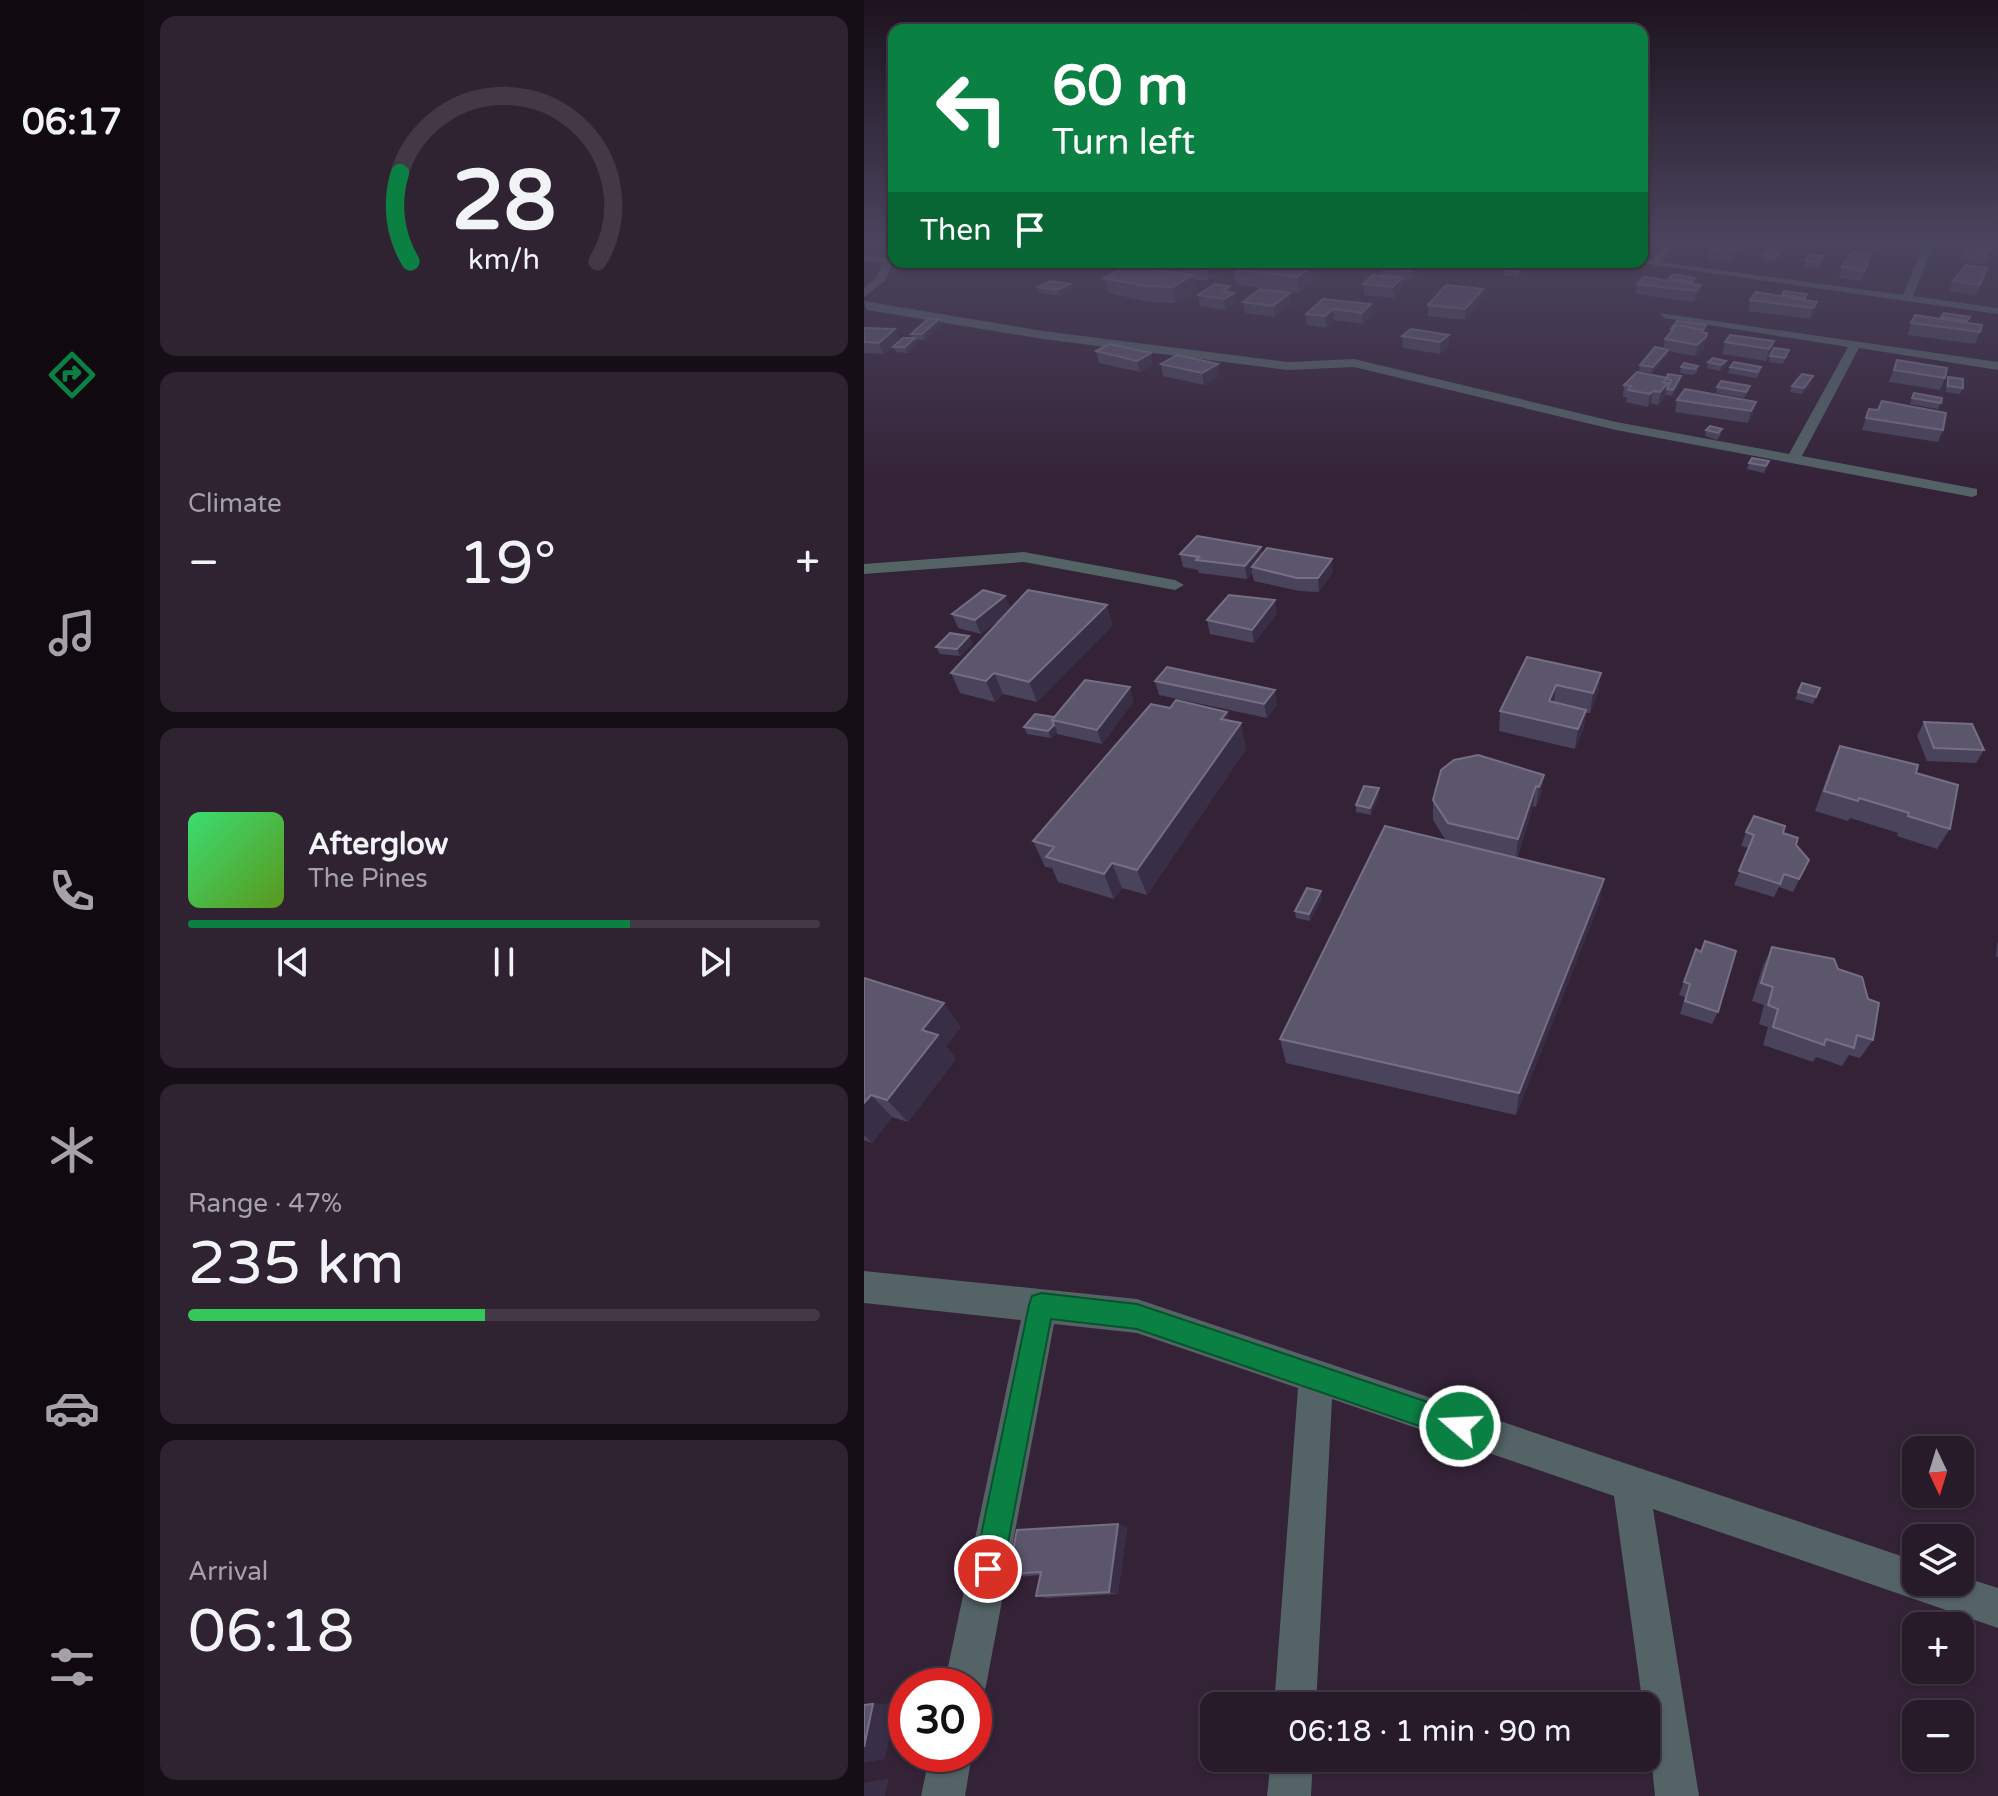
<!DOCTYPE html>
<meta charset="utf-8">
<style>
body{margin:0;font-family:"Varela Round",sans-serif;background:#2f2331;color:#f1f3f6;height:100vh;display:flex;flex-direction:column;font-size:30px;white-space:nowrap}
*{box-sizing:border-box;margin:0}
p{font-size:26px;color:#a4a1a8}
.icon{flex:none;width:44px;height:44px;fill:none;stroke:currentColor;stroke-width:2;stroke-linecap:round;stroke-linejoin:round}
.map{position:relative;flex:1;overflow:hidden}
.drawer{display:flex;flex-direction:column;gap:16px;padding:16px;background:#150e17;width:720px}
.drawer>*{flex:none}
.banner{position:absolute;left:24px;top:24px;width:760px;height:244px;border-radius:16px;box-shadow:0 2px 6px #0004,0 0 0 2px #433846;background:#0b8043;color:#fff;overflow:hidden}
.needle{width:52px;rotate:176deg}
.fabs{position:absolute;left:1038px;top:1436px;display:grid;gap:16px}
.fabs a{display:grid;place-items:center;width:72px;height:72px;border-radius:16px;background:#271a29;box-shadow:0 2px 6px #0004,0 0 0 2px #433846;font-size:40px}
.speed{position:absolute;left:24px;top:1668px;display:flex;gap:16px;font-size:40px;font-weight:700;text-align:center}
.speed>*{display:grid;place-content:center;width:104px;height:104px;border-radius:50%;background:#271a29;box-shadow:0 2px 6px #0004,0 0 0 2px #433846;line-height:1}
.speed .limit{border:12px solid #d22;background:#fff;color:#111}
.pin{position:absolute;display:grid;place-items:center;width:68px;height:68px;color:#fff;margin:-34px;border:4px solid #fff;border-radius:50%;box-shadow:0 2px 8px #0007}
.me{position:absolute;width:88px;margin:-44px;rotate:289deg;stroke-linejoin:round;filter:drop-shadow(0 0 6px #0008)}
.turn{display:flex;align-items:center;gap:28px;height:168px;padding:0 32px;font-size:36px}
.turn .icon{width:104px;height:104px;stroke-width:2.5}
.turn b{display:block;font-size:56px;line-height:68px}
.then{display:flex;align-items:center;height:76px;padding:0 32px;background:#0003;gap:16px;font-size:30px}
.big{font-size:60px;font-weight:600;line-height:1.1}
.drawer .tile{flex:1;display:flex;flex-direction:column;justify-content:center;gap:12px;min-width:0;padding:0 28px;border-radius:16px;background:#2f2331}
.drawer .dial{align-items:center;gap:0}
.dial svg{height:208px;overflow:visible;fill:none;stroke:#433846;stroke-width:7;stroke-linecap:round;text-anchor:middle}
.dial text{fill:#f1f3f6;stroke:none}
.song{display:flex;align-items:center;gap:24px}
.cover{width:96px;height:96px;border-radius:12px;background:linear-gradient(135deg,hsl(140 70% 55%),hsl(90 70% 35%))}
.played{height:8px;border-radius:4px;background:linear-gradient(90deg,#0b8043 70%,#433846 70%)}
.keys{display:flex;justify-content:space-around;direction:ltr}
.heat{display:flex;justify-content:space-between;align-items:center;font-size:44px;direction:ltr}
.charge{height:12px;border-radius:6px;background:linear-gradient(90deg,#34c759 47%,#433846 0)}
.trip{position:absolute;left:336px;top:1692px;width:460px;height:80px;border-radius:16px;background:#271a29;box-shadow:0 2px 6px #0004,0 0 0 2px #433846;font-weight:600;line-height:80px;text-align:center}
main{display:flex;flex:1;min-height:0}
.tabs{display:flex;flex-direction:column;width:144px;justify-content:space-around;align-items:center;background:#100a10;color:#a4a1a8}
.tabs .icon{width:56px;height:56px}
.tabs .selected{color:#0b8043}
.tabs b{font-size:36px;color:#f1f3f6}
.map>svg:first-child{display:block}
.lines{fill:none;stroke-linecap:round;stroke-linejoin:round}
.minor{fill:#546366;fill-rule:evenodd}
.wall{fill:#49435b}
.shaded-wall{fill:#382e45}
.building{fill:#5c566d;stroke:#756e84;stroke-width:2}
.route{fill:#0b8043;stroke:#07532c;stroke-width:2}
</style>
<main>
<nav class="tabs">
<b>06:17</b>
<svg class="icon selected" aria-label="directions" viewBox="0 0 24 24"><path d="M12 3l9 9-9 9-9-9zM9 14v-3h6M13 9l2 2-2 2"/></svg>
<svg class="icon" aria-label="music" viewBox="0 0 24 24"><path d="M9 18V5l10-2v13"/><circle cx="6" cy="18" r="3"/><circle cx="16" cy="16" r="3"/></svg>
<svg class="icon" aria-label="phone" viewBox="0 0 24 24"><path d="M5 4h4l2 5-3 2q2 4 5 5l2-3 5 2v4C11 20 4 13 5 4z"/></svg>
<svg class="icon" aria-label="climate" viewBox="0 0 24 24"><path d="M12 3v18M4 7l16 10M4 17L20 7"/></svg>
<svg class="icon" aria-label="car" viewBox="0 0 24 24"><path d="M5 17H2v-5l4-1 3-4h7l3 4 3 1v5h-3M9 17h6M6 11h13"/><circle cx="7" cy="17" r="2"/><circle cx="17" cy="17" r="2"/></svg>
<svg class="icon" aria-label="filters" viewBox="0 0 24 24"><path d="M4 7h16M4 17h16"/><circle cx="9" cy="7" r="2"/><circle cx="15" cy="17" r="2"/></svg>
</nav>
<section class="drawer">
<div class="tile dial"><svg viewBox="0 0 100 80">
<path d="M14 69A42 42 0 1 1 86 69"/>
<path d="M14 69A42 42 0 0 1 10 35" stroke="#0b8043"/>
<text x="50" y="56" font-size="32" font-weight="700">28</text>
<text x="50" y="72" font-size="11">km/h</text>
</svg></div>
<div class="tile"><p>Climate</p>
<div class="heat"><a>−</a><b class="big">19°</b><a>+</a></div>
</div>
<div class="tile">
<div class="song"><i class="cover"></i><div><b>Afterglow</b><p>The Pines</p></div></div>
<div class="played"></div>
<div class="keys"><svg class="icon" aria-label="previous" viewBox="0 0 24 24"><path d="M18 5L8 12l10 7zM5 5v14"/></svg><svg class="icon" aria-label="pause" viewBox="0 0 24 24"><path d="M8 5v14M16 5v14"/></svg><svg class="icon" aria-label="next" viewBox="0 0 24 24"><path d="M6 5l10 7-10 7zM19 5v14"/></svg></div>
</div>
<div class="tile"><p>Range · 47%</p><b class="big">235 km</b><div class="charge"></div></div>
<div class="tile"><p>Arrival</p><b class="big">06:18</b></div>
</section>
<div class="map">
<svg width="1134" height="1796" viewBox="0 0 1134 1796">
<rect width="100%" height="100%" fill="#342237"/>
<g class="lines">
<path class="minor" d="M808 239H818L796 262 1039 295 1062 239H1072L1049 296 1134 308V314L769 262 786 261Z
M0 255 30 259 21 281 0 297V288L12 278 19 262 0 261Z
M0 301 179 331 424 362 490 359 752 422 925 454 984 347 800 318 796 313 1134 362V370L995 348 938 456 1113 489V495L1108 497 752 430 490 367 424 370 179 339 3 310Z
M160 552 311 580 320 585 311 590 160 562 0 574V564Z
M0 1271 273 1299 1052 1561V1582H1096V1576L1134 1588V1628L789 1509 835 1796H791L782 1706H779L750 1496 468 1399 452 1706H410L434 1388 273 1333 190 1324 122 1686 116 1701 110 1703V1686H80L157 1320 0 1303Z
M66 1754H108L101 1796H57Z
M407 1758H449L447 1796H403Z"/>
</g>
<path class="wall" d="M994 239H1022L1017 251 991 247Z
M1134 239 1130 249 1120 264 1096 261 1100 250Z
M846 249 877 251 868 262 844 259Z
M1006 254 998 281 975 278 978 267Z
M898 255 915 256 911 262 897 260Z
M941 261 957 262 953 268 940 266Z
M238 262H264L254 268 239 266Z
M356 262 357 272 344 281 330 279 332 291 312 303 284 302 244 293 240 278 315 273 314 267Z
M381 262H508L509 263 500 271 486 270V268L483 270 454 266 455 277 435 293 372 285 370 269Z
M523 262H566L545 281 539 280V288L530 298 500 295 499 284 517 275 516 267Z
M1123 268 1112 296 1085 291 1089 281Z
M664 269 654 277 640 275V270Z
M805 278H831L830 284 835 296 830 302 772 294 773 284 805 280Z
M206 284 207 290 195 296 176 293 174 287Z
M366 286 367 292 371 303 362 310 336 306 334 295Z
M619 289 618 299 601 320 564 316V305Z
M920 291 943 294 941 300 953 302 950 313 946 319 884 311 886 300 917 296Z
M379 302 427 304 411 317 381 313Z
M507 304 508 315 499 324 470 320 462 328 443 325 442 314Z
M1080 313 1103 322 1116 332 1111 344 1043 335 1051 315 1077 319Z
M77 325 61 340H52L53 344 44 353 32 352 29 347 49 338 47 334Z
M0 328 31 329 36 340 20 354 0 353Z
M807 329 841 331 839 333 840 348 831 356 804 351 803 355 788 373 775 371 776 365 799 349 801 339 806 333Z
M585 335V346L576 354 539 348 538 336Z
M910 341 907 352 902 361 858 354 861 342Z
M925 350 919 364 905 362 906 356Z
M232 351 289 365 276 372 235 363Z
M1033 360 1081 378 1076 390 1025 382Z
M862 361 861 367 856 371 843 368 844 362Z
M297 364 356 375 340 385 299 376Z
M834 366 833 372 829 375 816 373 817 367Z
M866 367H897L896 373 892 378 864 373Z
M817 376 816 382 808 396 802 395 794 405 787 403 784 407 762 402 763 397H759L760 385 802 377Z
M949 376 944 388 938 394 926 392 928 386Z
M1084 377 1099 388 1096 394 1082 392V383Z
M886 386 884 392 880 398 852 393 853 387Z
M1050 393 1078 398 1074 409 1046 404Z
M813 400 892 402 889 414 884 423 811 412Z
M1005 409 1079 430 1074 442 998 430Z
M858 429 856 436 853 440 841 436 842 430Z
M905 461 900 473 883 469 885 463Z
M316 554H398L469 572 455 592 435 591 390 581 388 573 383 579 335 573 334 570 319 567Z
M146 608 249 625 173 702 139 694 131 702 96 693 87 673 143 613 117 634 94 628 88 614Z
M413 614 390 643 346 634 343 620Z
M109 643 96 656 76 654 72 647Z
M663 657 737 673 734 693 726 713H722L719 730 711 749 635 731 636 711Z
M291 681 413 704 403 718 295 695Z
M938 683 956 688 949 704 931 699Z
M270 701 238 744 193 734V732L187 738 163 734 160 727 190 717Z
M306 708 363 712 365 721 377 723 382 749 283 895 258 888 250 899 194 882 188 868 181 867 169 841Z
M1060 722 1120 750 1112 763 1063 761 1053 736Z
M976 746 1052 773 1086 829 1073 849 1033 836 1034 833 986 818 984 821 951 811 967 766Z
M680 775 677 795 672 807 669 806 653 858 740 879 735 904 652 1115 422 1063 416 1039 582 841 569 820V800Z
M515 795 507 815 492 812V805Z
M882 832 919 833 945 860 929 892 915 887 910 897 870 885 885 848 877 846Z
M458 898 446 921 432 918 431 911Z
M1134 942V957H1132L1133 944Z
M908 947 974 969 1009 1040 996 1058 985 1055 978 1066 952 1057 949 1062 899 1045 904 1027 895 1024 900 1005 888 1001 899 966Z
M832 949 854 1012 848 1024 816 1014 821 997 815 995Z
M0 978 97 1027 82 1046 92 1059 44 1122 28 1117 8 1143 0 1140Z
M254 1524 263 1528 254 1594 183 1598 172 1596 176 1575 155 1577 144 1574Z"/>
<path class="shaded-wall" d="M1134 239 1130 249 1120 264 1124 253Z
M879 241 877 251 868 262 870 252Z
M253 262H264L254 268Z
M356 262 357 272 344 281 343 270Z
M454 262 455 277 435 293 433 277Z
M482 262H493L486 265V268L483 270Z
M504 262H508L509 263 500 271 499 266Z
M555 262H566L545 281V271Z
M664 264V269L654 277V272Z
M329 275 332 291 312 303 309 287Z
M538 278 539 288 530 298 529 287Z
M206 284 207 290 195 296 193 290Z
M837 285 835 296 830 302 832 291Z
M366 286 367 295 370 293 371 303 362 310 358 291Z
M619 289 618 299 601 320V309Z
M426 293 427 304 411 317 409 306Z
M953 302 950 313 946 319 949 308Z
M507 304 508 315 499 324 498 313Z
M469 309 470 320 462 328 461 316Z
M75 319 77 325 61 340 58 334Z
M842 325 838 334 842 337 840 348 831 356 836 333Z
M31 329 36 340 20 354 15 343Z
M585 335V346L576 354V342Z
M51 338 53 344 44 353 41 347Z
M910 341 907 352 902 361 905 349Z
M804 350 803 355 788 373 789 367Z
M287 353 289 365 276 372 273 361Z
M862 361 861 367 856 371 857 365Z
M354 364 356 375 340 385 338 373Z
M817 376 816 382 808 396 809 390Z
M949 376 944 388 938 394 940 388Z
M804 378 802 386 804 383 802 395 794 405 799 382Z
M789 391 787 403 784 407 786 394Z
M892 402 889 414 884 423 887 411Z
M397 547 399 561 388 567V573L383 579 381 566Z
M468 559 469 572 455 592 454 578Z
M141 596 147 609 117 634 111 620Z
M411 600 413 614 390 643 388 630Z
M243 605 249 625 173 702 165 682Z
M105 636 109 643 96 656 93 649Z
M130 673 139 694 131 702 122 681Z
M737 673 734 693 726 713 729 693Z
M692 685 690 705 685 701Z
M266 687 270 701 238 744 233 730Z
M411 690 413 704 403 718 400 704Z
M722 710 719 730 711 749 714 729Z
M363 712 368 736 377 723 382 749 283 895 273 870 357 719Z
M190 725 193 732 187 738 184 731Z
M680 775 677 795 672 807 675 787Z
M672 786 669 806 652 859 654 839Z
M515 788V795L507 815 506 808Z
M248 863 258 888 250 899 240 874Z
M740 879 735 904 652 1115 655 1093Z
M457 891 458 898 446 921 445 914Z
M80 1003 97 1027 82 1046 92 1059 44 1122 23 1100 58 1030Z
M7 1095 28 1117 8 1143 0 1135V1103Z
M254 1524 263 1528 254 1594 245 1592Z
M33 1703 21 1759 0 1763V1747L9 1704Z
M25 1778 21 1796H0V1783Z"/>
<path class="building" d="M859 239H866L879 241 870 252 846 249Z
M1111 239H1134L1124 253 1100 250Z
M903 249 917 251 912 257 898 255Z
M988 251 1006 254 1001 271 978 267Z
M945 255 959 256 955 263 941 261Z
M322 262H356L343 270 314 267Z
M381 262H454L433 277 370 269Z
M489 262H504L499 266 486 265Z
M523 262H555L545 271 516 267Z
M653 262 664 264 654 272 640 270Z
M1102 265 1123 268 1116 285 1089 281Z
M262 266 329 275 309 287 281 286 240 278Z
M809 274 831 278 828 282 805 278Z
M509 275 538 278 529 287 499 284Z
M780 277 837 285 832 291 773 284Z
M187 281 206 284 193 290 174 287Z
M351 284 366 286 358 291 370 293 360 299 334 295Z
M582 285 619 289 601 309 564 305Z
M396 289 426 293 409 306 379 302Z
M920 291 943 294 941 298 918 295Z
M892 292 953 302 949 308 886 300Z
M459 299 507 304 498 313 469 309 461 316 442 314Z
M1080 313 1106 317 1103 321 1077 317Z
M1051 315 1118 325 1116 332 1047 323Z
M64 319H75L58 334H47Z
M813 321 842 325 839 330 813 325 809 329H807Z
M813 325 839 330 837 332 843 333 842 337 833 345 801 339Z
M0 328 31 329 15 343 0 342Z
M547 329 585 335 576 342 538 336Z
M866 335 910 341 905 349 861 342Z
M39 338H51L41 347H29Z
M245 344 287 353 273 361 232 351Z
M791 347 804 350 789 367 776 365Z
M910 348 925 350 921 358 906 356Z
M313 355 354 364 338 373 297 364Z
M849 358 862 361 857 365 844 362Z
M1033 360 1083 368 1081 378 1030 370Z
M870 362 897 367 893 372 866 367Z
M820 363 834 366 831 369 817 367Z
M773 372 804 378 799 382 804 383 796 392 789 391 786 394 764 390 767 386 760 385Z
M804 374 817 376 809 390 803 389 807 380 802 379Z
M938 374 949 376 940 388 928 386Z
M1084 377 1099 379V388L1084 386Z
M857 381 886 386 882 392 853 387Z
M821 389 892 402 887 411 813 400Z
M1050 393 1078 398 1077 403 1048 398Z
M1018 401 1082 413 1079 430 1002 418 1005 409 1014 410Z
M846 426 858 429 854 433 842 430Z
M888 458 905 461 902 466 885 463Z
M333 536 397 547 381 566 332 560 335 557 316 554Z
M403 548 468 559 454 578H433L388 567Z
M119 590 141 596 111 620 88 614Z
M164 590 243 605 165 682 130 673 122 681 87 673Z
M365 595 411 600 388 630 343 620Z
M86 633 105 636 93 649 72 647Z
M663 657 737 673 729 693 692 685 685 701 722 710 714 729 636 711Z
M303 667 411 690 400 704 291 681Z
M221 680 266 687 233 730 188 720Z
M938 683 956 688 952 697 934 692Z
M312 700 363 712 357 719 377 723 273 870 248 863 240 874 182 857 190 847 169 841 287 704 306 708Z
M171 714 190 717 188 720 190 725 184 731 160 727Z
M1060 722 1108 724 1120 750 1070 748Z
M976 746 1054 765 1052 773 1094 785 1086 829 1044 816 1045 813 995 798 994 801 960 791Z
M614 755 680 775 675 787 672 786 654 839 584 823 569 800 577 770 590 760Z
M500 786 515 788 506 808 492 805Z
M890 816 921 826 919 833 934 838 932 845 945 860 935 879 920 874 916 884 875 871 890 835 882 832Z
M521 826 740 879 655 1093 416 1039Z
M443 888 457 891 445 914 431 911Z
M841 941 872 951 854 1012 821 1001 826 984 820 982 832 949 837 952Z
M908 947 970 959 974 969 998 977 1004 999 1015 1003 1009 1040 993 1035 990 1048 962 1039 960 1045 909 1027 914 1009 904 1005 909 987 897 983Z
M0 978 80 1003 58 1030 74 1035 23 1100 7 1095 0 1103Z
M254 1524 245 1592 172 1596 177 1572 144 1574 153 1530Z
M9 1704 0 1747V1705Z"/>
<linearGradient id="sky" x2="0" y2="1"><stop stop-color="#1d131e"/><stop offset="0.49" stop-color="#4a445e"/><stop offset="1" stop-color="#4a445e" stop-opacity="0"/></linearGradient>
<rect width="1134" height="490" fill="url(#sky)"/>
<path class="route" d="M177 1293 273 1304 596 1413 605 1417 609 1426 605 1436 596 1440 273 1329 187 1319 139 1569 135 1579 124 1583 114 1579 110 1569 165 1305 168 1296Z"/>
</svg>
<div class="fabs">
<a><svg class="needle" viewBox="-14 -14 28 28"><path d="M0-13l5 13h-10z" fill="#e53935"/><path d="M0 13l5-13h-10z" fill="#a4a1a8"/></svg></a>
<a><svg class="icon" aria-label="layers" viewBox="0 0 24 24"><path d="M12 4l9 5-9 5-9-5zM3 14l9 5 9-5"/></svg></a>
<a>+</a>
<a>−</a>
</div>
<div class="speed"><div class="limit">30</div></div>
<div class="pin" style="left:124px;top:1569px;background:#d93025"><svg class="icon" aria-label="arrive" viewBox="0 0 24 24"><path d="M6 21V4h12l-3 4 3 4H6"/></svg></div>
<svg class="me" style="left:596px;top:1426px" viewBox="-20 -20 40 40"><circle r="17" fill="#0b8043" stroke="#fff" stroke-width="3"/><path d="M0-11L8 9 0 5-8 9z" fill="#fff"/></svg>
<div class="trip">06:18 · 1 min · 90 m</div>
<div class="banner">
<div class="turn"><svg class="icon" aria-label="left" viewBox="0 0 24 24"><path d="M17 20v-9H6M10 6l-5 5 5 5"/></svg><div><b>60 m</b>Turn left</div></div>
<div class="then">Then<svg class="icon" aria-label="arrive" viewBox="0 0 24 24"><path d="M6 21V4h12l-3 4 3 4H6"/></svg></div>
</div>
</div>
</main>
